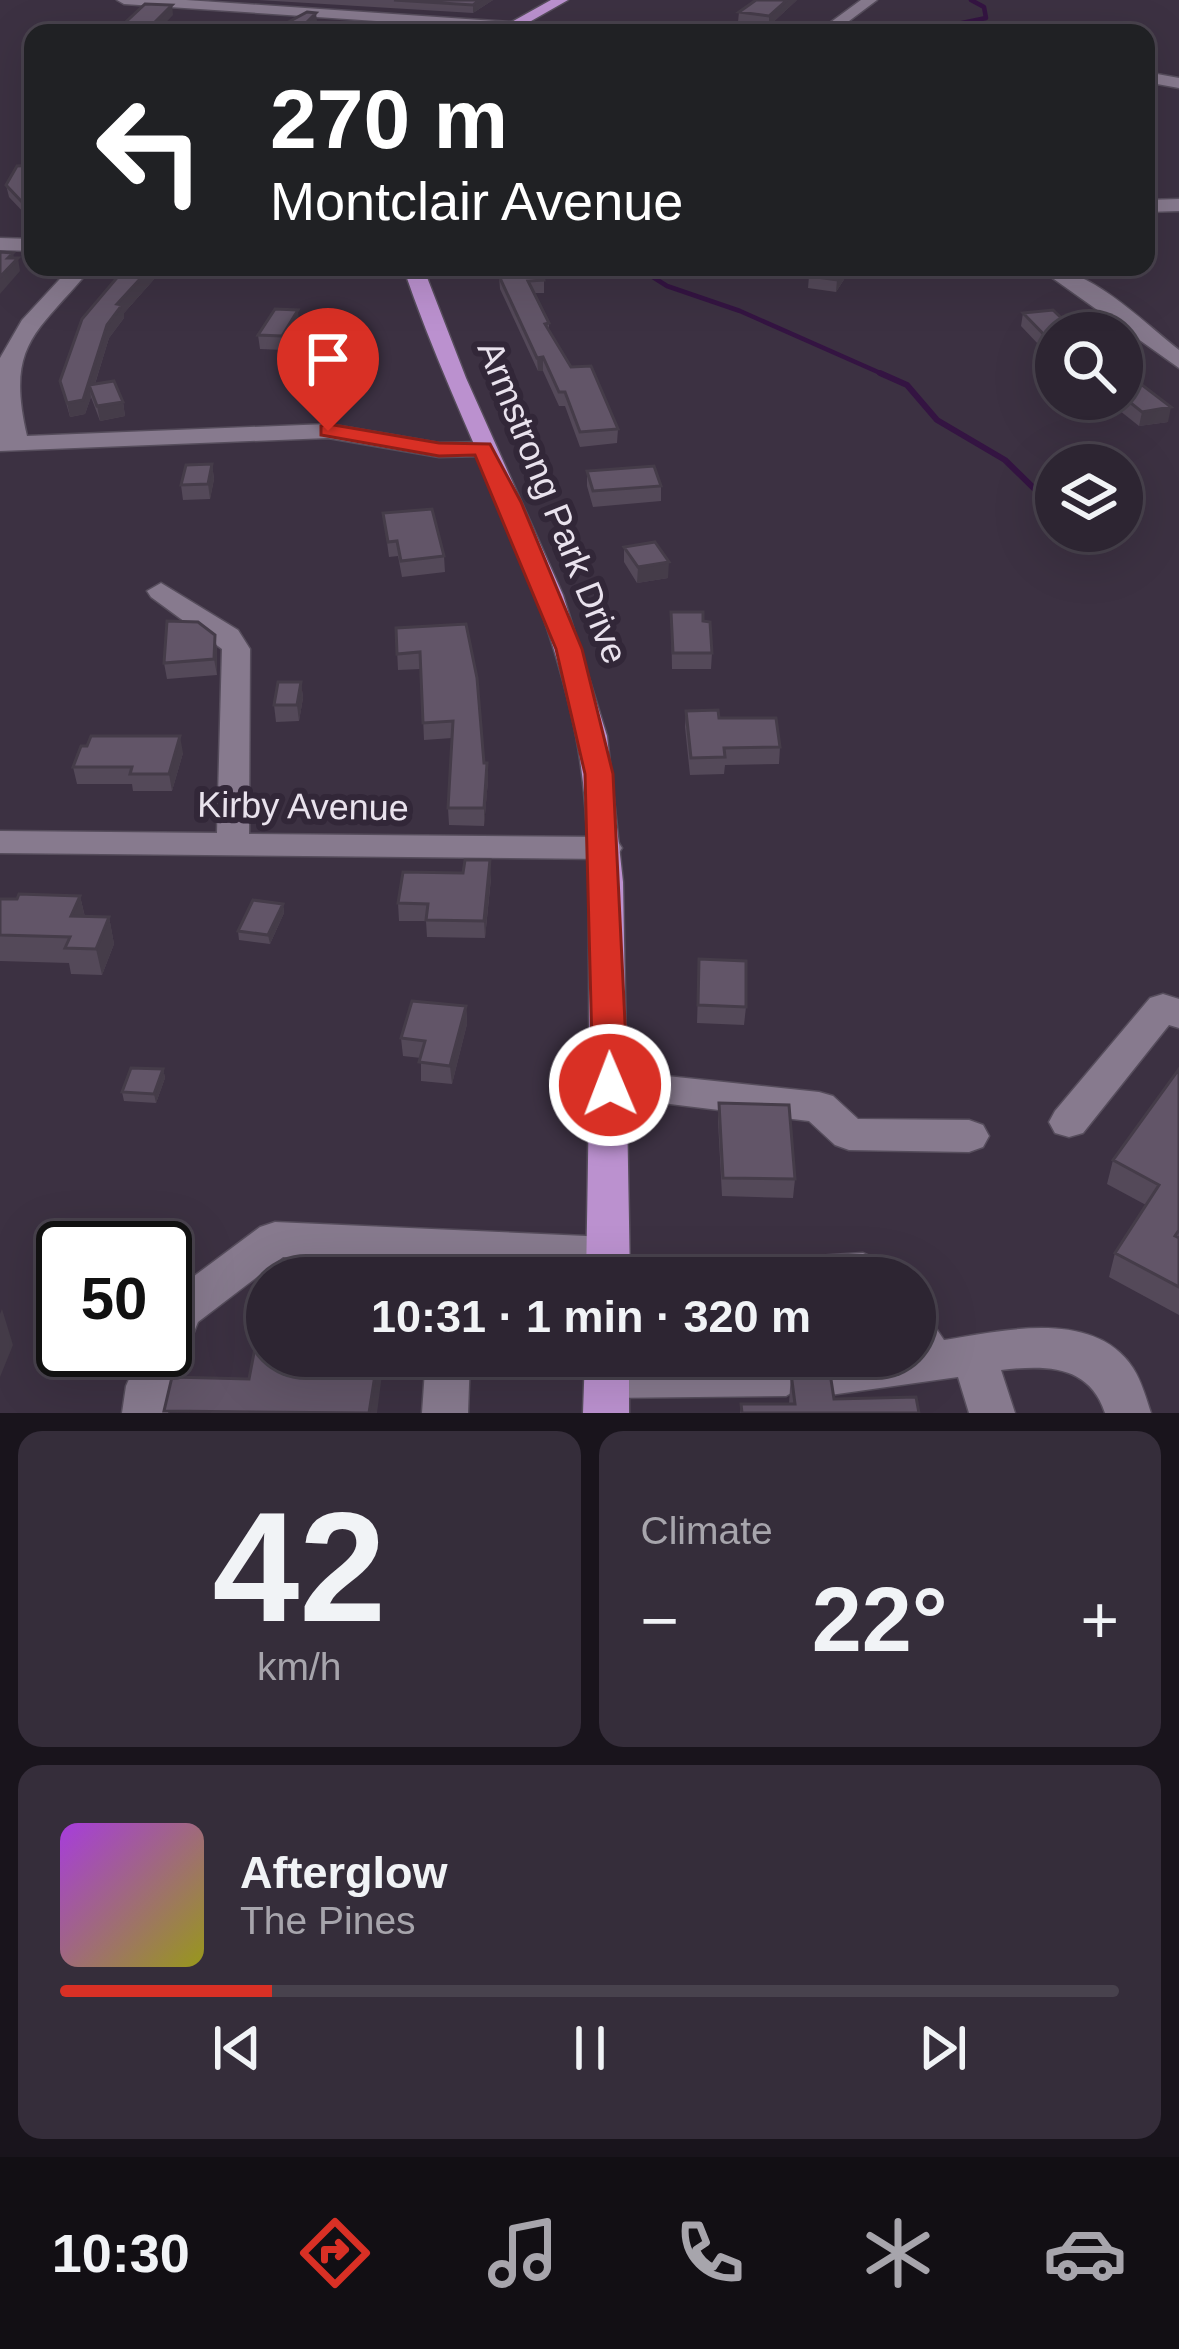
<!DOCTYPE html>
<meta charset="utf-8">
<style>
body{margin:0;font-family:Arial,sans-serif;background:#352d3a;color:#f1f3f6;height:100vh;display:flex;flex-direction:column;font-size:45px;white-space:nowrap}
*{box-sizing:border-box;margin:0}
p{font-size:39px;color:#a7a5ac}
.icon{flex:none;width:66px;height:66px;fill:none;stroke:currentColor;stroke-width:2;stroke-linecap:round;stroke-linejoin:round}
.map{position:relative;height:1413px;overflow:hidden}
.side{display:flex;flex-direction:column;gap:18px;padding:18px;background:#19141c;flex:1}
.side>*{flex:none}
.top-card{position:absolute;left:24px;top:24px;width:1131px;height:252px;border-radius:24px;box-shadow:0 12px 48px #0002,0 0 0 3px #48424d;background:#202124;color:#fff;overflow:hidden}
.tools{position:absolute;left:1035px;top:312px;display:grid;gap:24px}
.tools a{display:grid;place-items:center;width:108px;height:108px;border-radius:50%;background:#2d2532;box-shadow:0 12px 48px #0002,0 0 0 3px #48424d;font-size:60px}
.speed{position:absolute;left:36px;top:1221px;display:flex;gap:24px;font-size:60px;font-weight:700;text-align:center}
.speed>*{display:grid;place-content:center;width:156px;height:156px;border-radius:50%;background:#2d2532;box-shadow:0 12px 48px #0002,0 0 0 3px #48424d;line-height:1}
.speed .limit{border:6px solid #111;border-radius:18px;background:#fff;color:#111}
.pin{position:absolute;display:grid;place-items:center;width:102px;height:102px;color:#fff;margin:-123px -51px;border-radius:50% 50% 50% 0;rotate:-45deg;box-shadow:0 0 12px #0007}
.pin .icon{rotate:45deg}
.me{position:absolute;width:132px;margin:-66px;rotate:359deg;stroke-linejoin:round;filter:drop-shadow(0 0 9px #0008)}
.turn{display:flex;align-items:center;gap:42px;height:252px;padding:0 48px;font-size:54px}
.turn .icon{width:156px;height:156px;stroke-width:2.5}
.turn b{display:block;font-size:84px;line-height:102px}
.big{font-size:90px;font-weight:800;line-height:1.1}
.side .widget{flex:1;display:flex;flex-direction:column;justify-content:center;gap:18px;min-width:0;padding:0 42px;border-radius:24px;background:#352d3a}
.side .dial{align-items:center;gap:0}
.dial b{font-size:156px;line-height:1}
.song{display:flex;align-items:center;gap:36px}
.cover{width:144px;height:144px;border-radius:18px;background:linear-gradient(135deg,hsl(280 70% 55%),hsl(60 70% 35%))}
.played{height:12px;border-radius:6px;background:linear-gradient(90deg,#d93025 20%,#48424d 20%)}
.keys{display:flex;justify-content:space-around;direction:ltr}
.heat{display:flex;justify-content:space-between;align-items:center;font-size:66px;direction:ltr}
.side .tiles{flex:1;display:grid;gap:18px;grid-template-columns:1fr 1fr}
.widget:last-child{grid-column:span 2}
.trip{position:absolute;left:246px;top:1257px;width:690px;height:120px;border-radius:60px;background:#2d2532;box-shadow:0 12px 48px #0002,0 0 0 3px #48424d;font-weight:800;line-height:120px;text-align:center}
.tabs{display:flex;height:192px;justify-content:space-around;align-items:center;background:#120f14;color:#a7a5ac}
.tabs .icon{width:84px;height:84px}
.tabs .selected{color:#d93025}
.tabs b{font-size:54px;color:#f1f3f6}
.map>svg:first-child{display:block}
.lines{fill:none;stroke-linecap:round;stroke-linejoin:round}
.stream-far1{stroke:#341442;stroke-width:4.5}
.stream{stroke:#341442;stroke-width:6}
.minor-casing{stroke:#564d5c;stroke-width:3}
.major-casing{stroke:#564d5c;stroke-width:3}
.minor{fill:#877a8e;fill-rule:evenodd}
.major{fill:#bb91cf;fill-rule:evenodd}
.wall{fill:#544959}
.shaded-wall{fill:#453c49}
.building{fill:#625568;stroke:#453c49;stroke-width:3}
.route{fill:#d93025;stroke:#8d1f18;stroke-width:3}
.labels{text-anchor:middle;dominant-baseline:central;stroke-width:12;stroke-linejoin:round;paint-order:stroke}
.street-label{font-size:36px;fill:#e9e2ed;stroke:#322738}
</style>
<div class="map">
<svg width="1179" height="1413" viewBox="0 0 1179 1413">
<rect width="100%" height="100%" fill="#3c3142"/>
<g class="lines">
<path class="stream-far1" d="M914 33 986 18 984 7 971 0
M637 267 667 286 740 311 887 376"/>
<path class="stream" d="M880 373 907 385 937 420 1005 460 1056 510
M1082 531 1088 536"/>
<g class="minor-casing">
<path id="minor" d="M117 0H186L511 22 518 26 511 30 124 4Z
M861 0H877L833 33H816Z
M1146 72 1179 78V88L1146 82Z
M1179 199V211L1146 212V200Z
M0 238 33 239V251L0 250Z
M71 267H92C38 333 5 342 27 436L328 424 439 443 483 442 495 449 483 456 439 457 328 438 0 451V358L22 320Z
M1037 267C1091 267 1138 318 1179 350V368Z
M161 583 238 630 250 649 249 834 605 837 617 840 622 848 617 856 605 859 0 853V831L217 833 222 649 151 597 147 591Z
M1163 994 1179 999V1028L1169 1025 1083 1133 1069 1137 1055 1133 1049 1122 1055 1111 1150 998Z
M610 1070 819 1092 833 1096 858 1119 969 1120 983 1125 989 1136 983 1147 969 1152 849 1150 835 1145 809 1121 596 1095 591 1085 596 1075Z
M275 1222 608 1237 623 1242 629 1255 623 1268 608 1273 283 1257 198 1322 172 1386 168 1413H122L126 1386 142 1350H165L166 1297 260 1227Z
M863 1253 890 1265 897 1278H735L742 1265 757 1260Z
M915 1316 931 1321 944 1340C1001 1331 1094 1308 1133 1368 1142 1382 1146 1398 1151 1413H1105C1089 1364 1045 1365 1001 1370L1015 1413H969L958 1377 823 1396 804 1385 786 1396 607 1398 591 1392 584 1378 591 1364 607 1358 786 1356 804 1367 823 1356H915Z
M426 1356H470L468 1413H422Z"/>
</g>
<g class="major-casing">
<path id="major" d="M551 0H568L510 33H492Z
M403 267H423L466 378 563 595 607 736 623 882 630 1278H586C588 1171 590 1064 589 958 589 875 590 792 571 712 535 557 454 417 403 267Z
M585 1356H629V1413H583Z"/>
</g>
<use href="#minor" class="minor"/>
<use href="#major" class="major"/>
</g>
<path class="wall" d="M258 0H493L473 13Z
M797 0 769 26 738 22 739 12Z
M33 165V202L26 215 9 197 6 185Z
M126 267H165L124 313V318L109 338 95 384 123 402 125 416 100 421 91 397 85 414 70 417 60 381Z
M514 267H541L544 280V293H534L549 323V331L571 367 618 429 617 443 580 447 565 406H559L543 371H538L500 289 499 276 516 272Z
M852 267 836 292 808 288 809 276Z
M1023 313 1056 333V363L1021 326Z
M299 323 284 350 260 349 258 335Z
M1122 380 1168 422 1139 426 1105 399H1122Z
M212 464 214 479 210 499 183 500 181 485Z
M587 471 661 486V501L593 507 587 486Z
M383 513 444 556 445 572 402 577 398 556 389 557Z
M624 547 668 578 637 583 624 562Z
M671 612 703 621 712 653 711 669H672Z
M466 624 484 763H487L488 780 484 826 449 825 448 808 452 738 424 740 421 669 398 670 396 628Z
M215 635 217 651V675L167 679 164 663Z
M301 682 303 698 299 721 276 722 274 705Z
M686 711 719 718 780 747 779 764 725 765 724 774 690 775 685 727Z
M183 753 172 791H133L132 784H77L73 767Z
M491 878 485 938 427 937 426 921H399L398 903Z
M80 896 85 917H109L114 944 102 975 71 974 69 963 0 961V899Z
M283 904 284 913 270 944 239 940 238 931Z
M699 959 746 1007 744 1025 697 1023Z
M466 1006 467 1024 452 1084 421 1081V1058L403 1056 401 1038Z
M163 1069 165 1078 156 1103 124 1101 122 1092Z
M1179 1069V1315L1109 1277 1115 1253 1146 1205 1107 1184 1113 1160Z
M719 1103 795 1179 793 1198 722 1196 718 1121Z
M791 1373 834 1399 919 1413H740L741 1404H789Z"/>
<path class="shaded-wall" d="M480 0H493L473 13V5Z
M787 0H797L769 26V16Z
M172 5 173 15 156 33H144Z
M316 13 317 21 306 33H296Z
M33 186V202L26 215 23 203Z
M13 253 15 261 18 258 20 271 0 294V277L8 258Z
M151 267H165L124 313V318L109 338 92 393 89 385 91 397 85 414 70 417 67 403 117 304Z
M846 267H852L836 292 837 280Z
M298 310 299 323 284 350 282 336Z
M543 357V371H538L537 358Z
M123 402 125 416 100 421 97 406Z
M1171 407 1168 422 1139 426 1142 412Z
M212 464 214 479 210 499 208 484Z
M669 562 668 578 637 583 638 567Z
M215 635 217 651V675L214 659Z
M301 682 303 698 299 721 297 705Z
M180 736 183 753 172 791 169 774Z
M487 763 488 780 484 826V808Z
M490 860 491 878 485 938 484 921Z
M80 896 86 922 71 916Z
M283 904 284 913 270 944 268 935Z
M109 917 114 944 102 975 96 949Z
M466 1006 467 1024 452 1084 450 1066Z
M163 1069 165 1078 156 1103 154 1094Z
M2 1309 13 1345 0 1377V1314Z
M378 1356H382L383 1367 377 1413H369Z"/>
<path class="building" d="M394 0H480L473 5Z
M756 0H787L769 16 739 12Z
M145 4 172 5 144 33H114Z
M307 12 316 13 296 33H268Z
M879 28 886 33H842L837 30Z
M33 165V186L23 203 6 185 17 166Z
M0 252 13 253 8 258H18L0 277Z
M126 267H151L117 304 122 305 107 325 83 400 67 403 60 381 82 319Z
M518 267H541L544 280 528 281 549 323 545 324 571 367 591 366 618 429 580 432 565 392H559L543 357 537 358 499 276 511 269 521 274Z
M816 267H846L837 280 809 276Z
M275 309 298 310 282 336 258 335Z
M1053 310 1077 333H1056V347L1023 313Z
M1133 378 1171 407 1142 412 1122 396V380Z
M114 381 123 402 97 406 89 385Z
M212 464 208 484 181 485 186 465Z
M654 466 661 486 593 491 587 471Z
M432 509 444 556 401 561 397 541 388 542 383 513Z
M655 542 669 562 638 567 624 547Z
M671 612H703V621L710 622 712 653H673Z
M167 621 198 622 215 635 214 659 164 663Z
M466 624 477 678 484 763H487L484 808H448L453 721 423 723 420 652 397 654 396 628Z
M278 682H301L297 705H274Z
M718 710 719 718H776L780 747 724 748 725 757 691 758 686 711Z
M91 736H180L169 774H130L132 767H73L81 746H87Z
M465 860H490L484 921 426 920 428 904 398 903 403 872 463 873Z
M19 894 80 896 71 916 109 917 96 949 65 948 70 937 0 935V899H17Z
M253 900 283 904 268 935 238 931Z
M699 959 746 961V1007L698 1005Z
M412 1001 466 1006 450 1066 419 1062 425 1041 401 1038Z
M131 1068 163 1069 154 1094 122 1092Z
M1179 1069V1230L1175 1236 1179 1238V1287L1115 1253 1159 1185 1113 1160Z
M719 1103 789 1105 795 1179 723 1178Z
M257 1337H267V1356H378L369 1413 164 1411 172 1377 249 1379Z
M807 1363 830 1373 834 1399 916 1397 919 1413H742L741 1404H795L791 1373Z"/>
<path class="route" d="M328 424 439 443 490 444 521 502 582 649 613 774 628 1085 623 1094 610 1098 598 1094 593 1085 585 774 556 649 475 455 439 456 321 435V426Z"/>
<g class="labels">
<g class="street-label">
<text transform="translate(553 502) rotate(68)">Armstrong Park Drive</text>
<text transform="translate(303 806) rotate(1)">Kirby Avenue</text>
</g>
</g>
</svg>
<div class="tools">
<a><svg class="icon" aria-label="search" viewBox="0 0 24 24"><circle cx="10" cy="10" r="6"/><path d="M15 15l6 6"/></svg></a>
<a><svg class="icon" aria-label="layers" viewBox="0 0 24 24"><path d="M12 4l9 5-9 5-9-5zM3 14l9 5 9-5"/></svg></a>
</div>
<div class="speed"><div class="limit">50</div></div>
<div class="pin" style="left:328px;top:431px;background:#d93025"><svg class="icon" aria-label="arrive" viewBox="0 0 24 24"><path d="M6 21V4h12l-3 4 3 4H6"/></svg></div>
<svg class="me" style="left:610px;top:1085px" viewBox="-20 -20 40 40"><circle r="17" fill="#d93025" stroke="#fff" stroke-width="3"/><path d="M0-11L8 9 0 5-8 9z" fill="#fff"/></svg>
<div class="trip">10:31 · 1 min · 320 m</div>
<div class="top-card">
<div class="turn"><svg class="icon" aria-label="left" viewBox="0 0 24 24"><path d="M17 20v-9H6M10 6l-5 5 5 5"/></svg><div><b>270 m</b>Montclair Avenue</div></div>
</div>
</div>
<section class="side">
<div class="tiles">
<div class="widget dial"><b>42</b><p>km/h</p></div>
<div class="widget"><p>Climate</p>
<div class="heat"><a>−</a><b class="big">22°</b><a>+</a></div>
</div>
<div class="widget">
<div class="song"><i class="cover"></i><div><b>Afterglow</b><p>The Pines</p></div></div>
<div class="played"></div>
<div class="keys"><svg class="icon" aria-label="previous" viewBox="0 0 24 24"><path d="M18 5L8 12l10 7zM5 5v14"/></svg><svg class="icon" aria-label="pause" viewBox="0 0 24 24"><path d="M8 5v14M16 5v14"/></svg><svg class="icon" aria-label="next" viewBox="0 0 24 24"><path d="M6 5l10 7-10 7zM19 5v14"/></svg></div>
</div>
</div>
</section>
<nav class="tabs">
<b>10:30</b>
<svg class="icon selected" aria-label="directions" viewBox="0 0 24 24"><path d="M12 3l9 9-9 9-9-9zM9 14v-3h6M13 9l2 2-2 2"/></svg>
<svg class="icon" aria-label="music" viewBox="0 0 24 24"><path d="M9 18V5l10-2v13"/><circle cx="6" cy="18" r="3"/><circle cx="16" cy="16" r="3"/></svg>
<svg class="icon" aria-label="phone" viewBox="0 0 24 24"><path d="M5 4h4l2 5-3 2q2 4 5 5l2-3 5 2v4C11 20 4 13 5 4z"/></svg>
<svg class="icon" aria-label="climate" viewBox="0 0 24 24"><path d="M12 3v18M4 7l16 10M4 17L20 7"/></svg>
<svg class="icon" aria-label="car" viewBox="0 0 24 24"><path d="M5 17H2v-5l4-1 3-4h7l3 4 3 1v5h-3M9 17h6M6 11h13"/><circle cx="7" cy="17" r="2"/><circle cx="17" cy="17" r="2"/></svg>
</nav>
